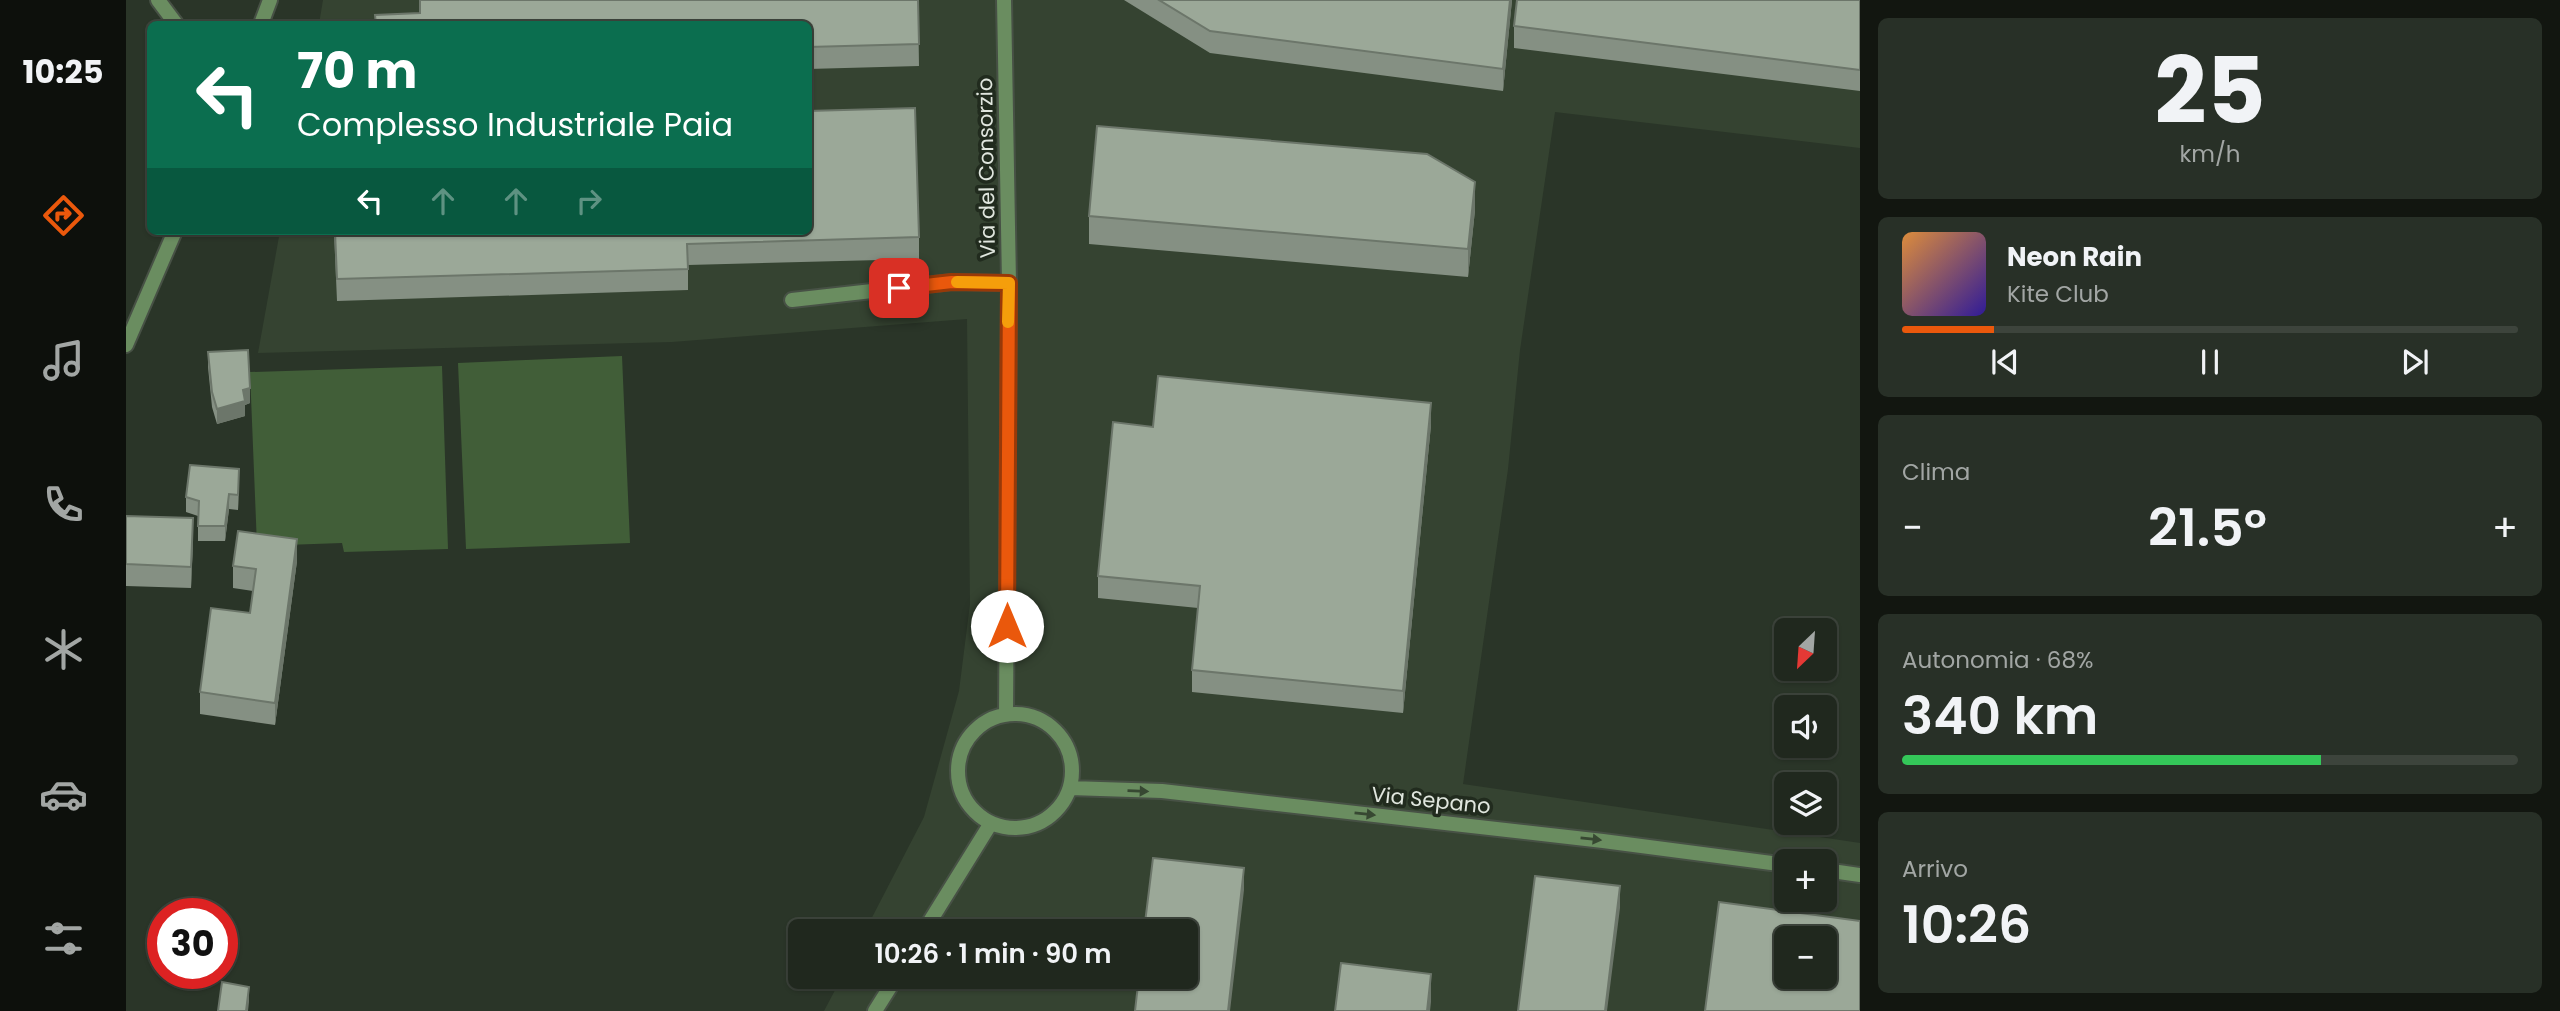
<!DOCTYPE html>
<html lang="it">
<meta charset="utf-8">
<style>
body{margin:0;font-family:Poppins,sans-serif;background:#283027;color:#f1f3f6;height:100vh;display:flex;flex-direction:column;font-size:26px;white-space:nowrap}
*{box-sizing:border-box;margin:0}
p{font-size:23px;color:#a2a6a4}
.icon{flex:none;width:38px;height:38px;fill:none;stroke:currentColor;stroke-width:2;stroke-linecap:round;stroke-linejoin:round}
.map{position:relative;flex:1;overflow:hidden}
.panel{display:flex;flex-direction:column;gap:18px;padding:18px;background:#121610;width:700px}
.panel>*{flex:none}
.top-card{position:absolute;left:21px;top:21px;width:665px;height:214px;border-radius:10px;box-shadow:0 2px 5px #0004,0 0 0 2px #3d443c;background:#0b6e4f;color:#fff;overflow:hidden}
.needle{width:46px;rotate:205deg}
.fabs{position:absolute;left:1648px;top:618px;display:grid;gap:14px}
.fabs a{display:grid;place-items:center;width:63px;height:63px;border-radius:10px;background:#20281e;box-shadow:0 2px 5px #0004,0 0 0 2px #3d443c;font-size:35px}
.speed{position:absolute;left:21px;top:898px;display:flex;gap:14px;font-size:35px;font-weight:700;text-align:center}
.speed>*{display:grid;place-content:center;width:91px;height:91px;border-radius:50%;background:#20281e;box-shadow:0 2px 5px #0004,0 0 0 2px #3d443c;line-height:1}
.speed .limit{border:10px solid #d22;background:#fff;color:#111}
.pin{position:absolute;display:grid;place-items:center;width:60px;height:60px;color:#fff;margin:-30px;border-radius:14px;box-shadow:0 4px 10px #0006}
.me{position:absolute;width:77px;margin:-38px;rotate:0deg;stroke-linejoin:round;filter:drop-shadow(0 0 5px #0008)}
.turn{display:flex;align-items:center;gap:24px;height:147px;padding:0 35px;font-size:32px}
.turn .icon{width:91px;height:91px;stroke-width:2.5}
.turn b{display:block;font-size:49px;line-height:60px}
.lanes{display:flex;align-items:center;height:66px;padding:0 35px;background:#0003;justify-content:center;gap:35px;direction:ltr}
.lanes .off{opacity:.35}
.big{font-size:52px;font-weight:600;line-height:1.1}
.panel .card{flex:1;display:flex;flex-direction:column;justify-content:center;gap:10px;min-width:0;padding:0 24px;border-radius:10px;background:#283027}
.panel .dial{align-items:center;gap:0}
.dial b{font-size:91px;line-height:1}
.song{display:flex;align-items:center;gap:21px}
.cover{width:84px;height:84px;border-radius:10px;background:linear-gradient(135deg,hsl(30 70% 55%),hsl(250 70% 35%))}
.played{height:7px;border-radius:4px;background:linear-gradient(90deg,#ea580c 15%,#3d443c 15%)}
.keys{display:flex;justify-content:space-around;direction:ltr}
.heat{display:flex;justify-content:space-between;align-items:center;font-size:38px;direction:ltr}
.charge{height:10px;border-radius:5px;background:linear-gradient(90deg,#34c759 68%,#3d443c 0)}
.trip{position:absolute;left:662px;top:919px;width:410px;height:70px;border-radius:10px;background:#20281e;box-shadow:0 2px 5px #0004,0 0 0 2px #3d443c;font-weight:600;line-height:70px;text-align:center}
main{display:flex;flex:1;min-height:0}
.tabs{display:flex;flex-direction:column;width:126px;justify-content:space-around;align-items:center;background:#0d100c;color:#a2a6a4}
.tabs .icon{width:49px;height:49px}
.tabs .active{color:#ea580c}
.tabs b{font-size:32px;color:#f1f3f6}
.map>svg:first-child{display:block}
.built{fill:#354331;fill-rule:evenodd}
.green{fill:#415e38}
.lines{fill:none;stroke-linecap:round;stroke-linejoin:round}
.service-casing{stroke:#475145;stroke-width:18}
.minor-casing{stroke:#475145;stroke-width:18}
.tertiary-casing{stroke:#475145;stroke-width:18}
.service{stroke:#6a8d60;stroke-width:14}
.minor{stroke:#6a8d60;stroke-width:14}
.tertiary{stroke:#6a8d60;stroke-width:14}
.wall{fill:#859083}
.shaded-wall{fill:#6c766a}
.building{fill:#9ba898;stroke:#6c766a;stroke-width:2;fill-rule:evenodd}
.oneway{fill:#374832}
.route-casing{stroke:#983908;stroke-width:18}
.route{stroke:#ea580c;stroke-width:12}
.slow{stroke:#f59e0b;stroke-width:12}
.labels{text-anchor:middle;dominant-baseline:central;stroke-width:7;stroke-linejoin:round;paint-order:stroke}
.street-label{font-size:21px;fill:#e0e6de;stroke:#212b1e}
</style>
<main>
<nav class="tabs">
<b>10:25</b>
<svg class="icon active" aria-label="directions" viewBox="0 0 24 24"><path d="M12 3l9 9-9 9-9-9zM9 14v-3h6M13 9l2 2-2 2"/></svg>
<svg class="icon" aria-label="music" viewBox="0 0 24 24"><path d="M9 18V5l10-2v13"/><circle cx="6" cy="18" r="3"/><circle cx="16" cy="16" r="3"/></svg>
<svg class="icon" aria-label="phone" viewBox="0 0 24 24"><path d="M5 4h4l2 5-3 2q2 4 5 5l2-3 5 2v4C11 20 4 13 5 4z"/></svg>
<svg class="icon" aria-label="climate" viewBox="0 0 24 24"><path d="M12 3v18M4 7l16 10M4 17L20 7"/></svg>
<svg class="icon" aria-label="car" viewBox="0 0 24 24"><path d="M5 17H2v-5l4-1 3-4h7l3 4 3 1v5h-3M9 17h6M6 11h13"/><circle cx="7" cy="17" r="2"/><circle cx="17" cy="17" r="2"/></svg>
<svg class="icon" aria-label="filters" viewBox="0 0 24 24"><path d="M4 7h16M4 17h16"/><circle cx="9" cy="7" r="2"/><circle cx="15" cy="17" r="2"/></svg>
</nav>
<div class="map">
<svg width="1734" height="1011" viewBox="0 0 1734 1011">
<rect width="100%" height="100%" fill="#2a3528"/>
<path class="built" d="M197 0H1734V148L1429 112 1394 350 1382 469 1337 784 1734 843V1011H698L716 977 1059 976V931H739L798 817 833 691 844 604 841 319 546 342 132 353 154 231H682V24H193ZM1661 861H1699V900H1661ZM1661 938H1699V976H1661Z"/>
<path class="green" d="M496 356 504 543 340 549 332 363Z
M316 366 322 549 218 552 216 543 131 546 124 372Z"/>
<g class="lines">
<g class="service-casing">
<path id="service" d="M666 300 826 282 883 283"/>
</g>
<g class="minor-casing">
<path id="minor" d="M32 0 50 24
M878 0 883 283 880 714
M832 771a57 57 0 1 1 114 0a57 57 0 1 1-114 0Z
M944 788 1036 791 1477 841 1661 865
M1699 870 1734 875
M798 931 865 823
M749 1011 771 976"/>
</g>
<g class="tertiary-casing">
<path id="tertiary" d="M135 24 144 0
M0 345 49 231"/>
</g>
<use href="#service" class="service"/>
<use href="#minor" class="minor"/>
<use href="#tertiary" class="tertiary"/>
</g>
<path class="wall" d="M293 0H792L793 66 682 69V24L293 13Z
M998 0H1386L1377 91 1084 53Z
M1734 0V91L1388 48V26Z
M1349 210 1342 277 963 244V216Z
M208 231H682L793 237V259L562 265V290L211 301Z
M82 352 124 403 119 405V416L91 424 86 407 82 367Z
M1305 425 1277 713 1066 692V670L1072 608 972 598V576L1027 427Z
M113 484 112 510 103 509 99 541H72V516L60 512V497Z
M0 516 67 540 65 588 0 586Z
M171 561 149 725 74 714V692L124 613 127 591 107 588V566Z"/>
<path class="shaded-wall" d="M1384 0H1386L1377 91V69Z
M1349 182V210L1342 277V249Z
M124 388V403L119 405V416L91 424V409L117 390Z
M1305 403V425L1277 713V691Z
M113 469V484L112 510V495Z
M103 494V509L99 541V526Z
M67 518V540L65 588V567Z
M171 539V561L149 725V703Z
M1118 868V890L1104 1011H1102Z
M1494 886V908L1481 1011H1479Z
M1305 974V1002L1304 1011H1301Z
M123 987V1002L122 1011H120Z"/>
<path class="building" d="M294 0H792L793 44 682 47V24H250L249 15 294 13Z
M1033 0H1384L1377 69 1084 31Z
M1391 0H1734V70L1388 26Z
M789 108 793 237 561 244 562 269 211 279 209 231H682V111Z
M971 126 1301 154 1349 182 1342 249 963 216Z
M122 350 124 388 117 390 119 401 91 409 86 392 82 352Z
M1032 376 1305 403 1277 691 1066 670 1074 586 972 576 987 422 1027 427Z
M64 465 113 469 112 495 103 494 99 526H72L73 501 60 497Z
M0 516 67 518 65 567 0 564Z
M112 531 171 539 149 703 74 692 85 608 124 613 130 569 107 566Z
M1027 858 1118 868 1102 1011H1009L1013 976H1059V931H1018Z
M1409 876 1494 886 1479 1011H1392Z
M1593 902 1734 921V1011H1579ZM1661 938H1699V976H1661Z
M1215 963 1305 974 1301 1011H1209Z
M96 982 123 987 120 1011H92Z"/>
<defs><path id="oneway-solid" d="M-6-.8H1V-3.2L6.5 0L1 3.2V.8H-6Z" transform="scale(1.75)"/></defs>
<g class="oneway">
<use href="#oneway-solid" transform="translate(1012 791) rotate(2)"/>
<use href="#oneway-solid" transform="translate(1239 814) rotate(6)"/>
<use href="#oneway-solid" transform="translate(1465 839) rotate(6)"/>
</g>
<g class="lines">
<g class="route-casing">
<path id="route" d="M773 288 826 282 883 283 881 626"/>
</g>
<use href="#route" class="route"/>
<path class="slow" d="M831 282 883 283 882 322"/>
</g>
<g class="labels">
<g class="street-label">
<text transform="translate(860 168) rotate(-91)">Via del Consorzio</text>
<text transform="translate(1305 800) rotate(6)">Via Sepano</text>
</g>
</g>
</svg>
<div class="fabs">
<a><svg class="needle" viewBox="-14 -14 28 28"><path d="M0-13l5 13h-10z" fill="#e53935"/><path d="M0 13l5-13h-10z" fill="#a2a6a4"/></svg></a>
<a><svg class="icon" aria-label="sound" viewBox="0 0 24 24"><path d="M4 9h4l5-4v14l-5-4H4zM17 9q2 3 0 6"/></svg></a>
<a><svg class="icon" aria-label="layers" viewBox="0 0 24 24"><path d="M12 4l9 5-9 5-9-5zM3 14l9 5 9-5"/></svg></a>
<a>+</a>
<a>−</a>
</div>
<div class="speed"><div class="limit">30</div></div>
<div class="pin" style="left:773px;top:288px;background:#d93025"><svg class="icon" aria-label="arrive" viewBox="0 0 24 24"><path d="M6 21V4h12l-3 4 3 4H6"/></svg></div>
<svg class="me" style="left:881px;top:626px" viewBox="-20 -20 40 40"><circle r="19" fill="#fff"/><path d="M0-13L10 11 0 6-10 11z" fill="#ea580c"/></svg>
<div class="trip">10:26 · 1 min · 90 m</div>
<div class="top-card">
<div class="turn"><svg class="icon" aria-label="left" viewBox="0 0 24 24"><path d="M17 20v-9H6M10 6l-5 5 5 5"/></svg><div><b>70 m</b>Complesso Industriale Paia</div></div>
<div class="lanes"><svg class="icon" aria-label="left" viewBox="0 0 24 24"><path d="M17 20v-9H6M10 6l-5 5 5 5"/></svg><svg class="icon off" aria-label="ahead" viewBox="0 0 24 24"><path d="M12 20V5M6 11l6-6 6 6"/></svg><svg class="icon off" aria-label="ahead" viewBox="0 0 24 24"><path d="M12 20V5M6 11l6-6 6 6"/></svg><svg class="icon off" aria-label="right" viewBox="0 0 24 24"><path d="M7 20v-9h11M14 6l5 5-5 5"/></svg></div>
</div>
</div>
<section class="panel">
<div class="card dial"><b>25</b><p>km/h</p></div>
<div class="card">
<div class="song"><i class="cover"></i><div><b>Neon Rain</b><p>Kite Club</p></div></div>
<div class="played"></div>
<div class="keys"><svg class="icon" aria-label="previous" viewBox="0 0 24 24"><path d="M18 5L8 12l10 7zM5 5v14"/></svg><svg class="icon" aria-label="pause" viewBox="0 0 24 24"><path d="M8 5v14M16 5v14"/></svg><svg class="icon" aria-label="next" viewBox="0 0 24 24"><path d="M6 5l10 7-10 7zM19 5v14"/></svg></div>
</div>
<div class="card"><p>Clima</p>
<div class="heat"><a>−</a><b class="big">21.5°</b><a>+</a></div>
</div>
<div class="card"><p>Autonomia · 68%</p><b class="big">340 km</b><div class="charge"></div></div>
<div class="card"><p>Arrivo</p><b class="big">10:26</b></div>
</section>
</main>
